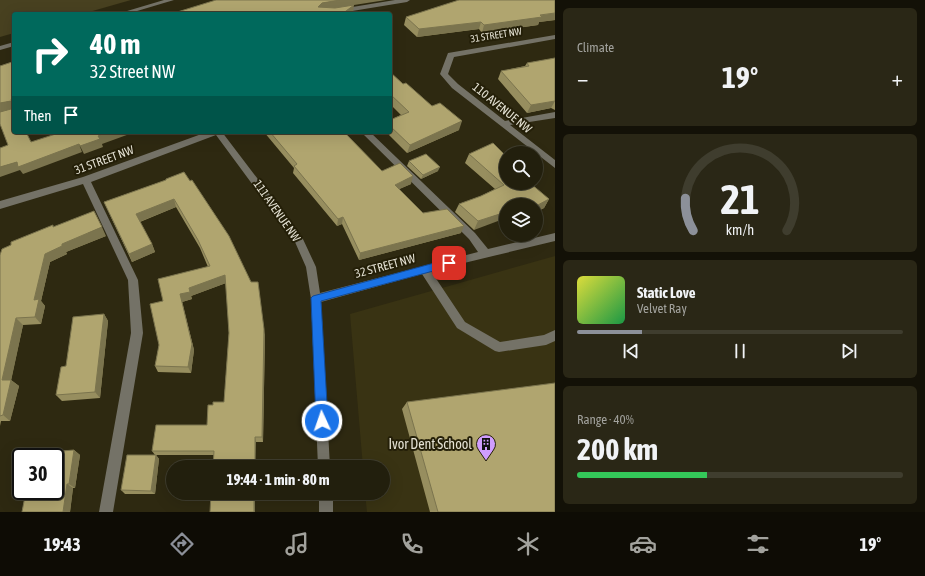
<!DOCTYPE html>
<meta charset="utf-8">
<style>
body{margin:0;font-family:"Asap Condensed",sans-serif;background:#2a2716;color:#f1f3f6;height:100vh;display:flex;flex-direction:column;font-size:15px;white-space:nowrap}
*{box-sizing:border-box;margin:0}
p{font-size:13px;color:#a2a29d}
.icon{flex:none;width:22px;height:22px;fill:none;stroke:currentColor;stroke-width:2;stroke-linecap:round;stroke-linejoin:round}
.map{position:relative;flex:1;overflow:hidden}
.side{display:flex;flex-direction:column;gap:8px;padding:8px;background:#131107;width:370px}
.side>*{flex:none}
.hud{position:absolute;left:12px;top:12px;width:380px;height:122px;border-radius:4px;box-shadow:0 4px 16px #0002,0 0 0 1px #3f3d2e;background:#00695c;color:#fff;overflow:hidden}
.controls{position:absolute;left:499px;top:146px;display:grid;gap:8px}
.controls a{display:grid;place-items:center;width:44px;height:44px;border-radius:50%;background:#221f0d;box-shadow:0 4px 16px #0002,0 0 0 1px #3f3d2e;font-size:20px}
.speed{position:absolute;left:12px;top:448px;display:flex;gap:8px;font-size:20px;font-weight:700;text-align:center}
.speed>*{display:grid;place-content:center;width:52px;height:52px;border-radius:50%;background:#221f0d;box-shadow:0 4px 16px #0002,0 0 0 1px #3f3d2e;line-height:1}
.speed .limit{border:2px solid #111;border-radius:6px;background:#fff;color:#111}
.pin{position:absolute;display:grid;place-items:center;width:34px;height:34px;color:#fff;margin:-17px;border-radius:8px;box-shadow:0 2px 6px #0006}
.me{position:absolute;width:44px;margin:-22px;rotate:357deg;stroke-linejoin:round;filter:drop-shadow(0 0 3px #0008)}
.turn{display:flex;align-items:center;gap:14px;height:84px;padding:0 12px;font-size:18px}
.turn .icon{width:52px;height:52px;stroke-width:2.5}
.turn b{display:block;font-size:28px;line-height:34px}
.then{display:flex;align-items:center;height:38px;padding:0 12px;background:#0003;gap:8px;font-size:15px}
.big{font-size:30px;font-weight:700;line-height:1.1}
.side .tile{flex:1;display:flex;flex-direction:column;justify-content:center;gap:6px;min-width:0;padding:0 14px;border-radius:6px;background:#2a2716}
.side .dial{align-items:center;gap:0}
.dial svg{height:104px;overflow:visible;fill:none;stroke:#3f3d2e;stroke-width:7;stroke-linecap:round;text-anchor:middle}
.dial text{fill:#f1f3f6;stroke:none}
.song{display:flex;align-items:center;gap:12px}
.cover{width:48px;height:48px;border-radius:6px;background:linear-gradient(135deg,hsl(60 70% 55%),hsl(140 70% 35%))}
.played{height:4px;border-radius:2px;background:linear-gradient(90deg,#8c9099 20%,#3f3d2e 20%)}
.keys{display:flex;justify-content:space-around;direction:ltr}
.heat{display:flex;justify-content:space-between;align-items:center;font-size:22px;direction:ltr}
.charge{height:6px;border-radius:3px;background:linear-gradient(90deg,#34c759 40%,#3f3d2e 0)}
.trip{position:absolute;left:166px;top:460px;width:224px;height:40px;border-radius:20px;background:#221f0d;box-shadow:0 4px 16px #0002,0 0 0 1px #3f3d2e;font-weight:700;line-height:40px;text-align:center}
.dock{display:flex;height:64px;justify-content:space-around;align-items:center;background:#0e0c05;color:#a2a29d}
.dock .icon{width:28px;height:28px}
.dock .active{color:#8c9099}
.dock b{font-size:18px;color:#f1f3f6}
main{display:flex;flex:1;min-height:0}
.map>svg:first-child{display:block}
.built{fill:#393313}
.green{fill:#484120}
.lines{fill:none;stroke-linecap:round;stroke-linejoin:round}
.minor{fill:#747267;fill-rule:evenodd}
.wall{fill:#978e5f}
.shaded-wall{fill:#7b744e}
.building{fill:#b0a56f;stroke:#7b744e}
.route{fill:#1a73e8;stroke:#114b97}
.labels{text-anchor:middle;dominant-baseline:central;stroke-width:4;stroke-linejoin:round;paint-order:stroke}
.far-street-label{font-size:10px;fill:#e5e2d4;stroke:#241f08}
.street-label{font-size:12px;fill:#e5e2d4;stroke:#241f08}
.near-poi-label{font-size:14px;fill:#e5e2d4;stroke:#241f08;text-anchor:end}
</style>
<main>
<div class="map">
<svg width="555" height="512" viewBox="0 0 555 512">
<rect width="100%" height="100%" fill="#2e2911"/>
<path class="built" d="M555 256V512H367L365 493H383V467H363L350 314Z"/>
<path class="green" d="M0 0H131L82 14H14V33L0 37Z"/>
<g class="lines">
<path class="minor" d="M164 0H174L127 14H117Z
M395 0H410L407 2 334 14H319L322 12Z
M555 35V39L454 57 448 74 458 84 505 121 555 112V118L510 125 555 160V168L452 88 440 74 448 53Z
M14 42V46L0 50V46Z
M207 132H222L302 237 316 267 320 293 478 252 469 239 361 132H370L475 233 488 249 555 233V241L431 271 465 322 500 342 544 335 555 330V341L546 345 499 352 495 351 457 328 422 274 321 302 330 467H318L311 299 306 267 295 242 216 135 91 182 138 280 143 333 113 512H99L131 333 128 280 83 184 0 209V201L83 177Z
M319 493H333V512H319Z"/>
</g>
<path class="wall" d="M555 0V20L539 22 538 25 482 33 479 29 417 37 404 25 406 17Z
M555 58V110L551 108 527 113 498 79 501 71 525 66 527 63Z
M390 72 403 84 459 130 407 153 386 132H390V120L401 115 390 104Z
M264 132H344L382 171 411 184 399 189 423 213 461 233 359 260 342 224 337 226 293 173 294 168Z
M469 154 506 183 549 199 544 208 536 212V205H506L474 230 455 212 459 204 481 196 495 189 465 163Z
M409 161 438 171 421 179 407 166Z
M166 179 265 335 263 442H256L214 455H155L152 451 207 425 213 405 224 402 229 333 226 283 191 296 192 299 182 302 194 350 191 373 158 372 155 366 159 345 163 301 208 267 200 248 176 207 140 222 152 244 155 252 132 262 104 202 166 180Z
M54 227 106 236 66 252 67 254 50 262 41 301 45 306 41 324 23 325 11 380 19 386 10 421H1L0 426V255Z
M104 314 108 321 100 398 62 401 56 395 66 366Z
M407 402 555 512H430L402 409Z
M74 450 80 455 75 488H73L70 512H22L26 492 23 491H55V457H24L25 454Z
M156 455 159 459 155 494H125L121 490Z"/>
<path class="shaded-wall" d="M340 0H386L354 5 353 12 351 14H342L318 7 322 3Z
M555 13V20L539 22 538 25 482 33 484 25Z
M481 22 479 29 417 37 419 29Z
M14 98V106L11 99Z
M11 101 14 109 0 112V103Z
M555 101 551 108 527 113 531 105Z
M462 121 459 130 407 153 410 145Z
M110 132H135L102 144 103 147 84 154 80 146 98 136Z
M79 144 82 152 23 174 20 170 0 177V167L17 162Z
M440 167 438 171 421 179 423 175Z
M413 176 411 184 393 192 395 185Z
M174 199 176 207 139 222 136 214Z
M549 199 544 208 536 212V206Z
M506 212V218L474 230 478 221Z
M343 217 342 224 337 226 338 219Z
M464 226 461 233 359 260 360 253Z
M102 227 106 236 66 252 67 254 50 262 41 301 45 306 41 324 35 317 34 300 45 254 62 244Z
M152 244 155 252 132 262 129 254Z
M225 275 226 283 191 296 189 288Z
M190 292 192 299 182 302 194 350 191 373 188 367 180 294Z
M104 314 108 321 100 398 95 392Z
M16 318 23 325 10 386 2 380Z
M264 329 265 335 263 442 262 437Z
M11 380 19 386 10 421 3 415Z
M255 437 256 442 255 467Z
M74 450 80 455 75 488 69 484Z
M156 455 159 459 155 494 151 491Z
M67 484 73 488 70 512H63Z
M254 493H255V512H254Z"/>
<path class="building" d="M216 0H340L322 3 318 7 335 8 354 5 342 14H171Z
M459 0H555V13L540 15 542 17 484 25 481 22 419 29 406 17Z
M555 58V101L531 105 501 71 529 66 527 63Z
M14 60V98L11 99 14 106V132H26L31 142 62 132H110L98 136 100 139 80 146 79 144 18 167 17 162 0 167V148L8 145 0 124V112L11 109V101L0 103V66L12 62V61Z
M390 72 403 84 406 83 432 106 440 103 462 121 410 145 390 126V120L409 112 390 94Z
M270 132H344L382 171 400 163 413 176 395 185 423 213 447 209 464 226 360 253 343 217 338 219 294 166 297 164Z
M493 143 506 156V183H530L549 199 536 206V205H506V212L478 221 459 204 481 196 504 185 469 154Z
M426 154 440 167 423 175 409 161Z
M184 172 190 181 192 180 229 236 251 282H258L264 329 262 437H255V467H213L214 451H152L156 425H207L208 405H213V402H224L229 333 225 275 189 288 190 292 180 294 192 344 188 367 155 366 159 345 150 304 163 301 158 279 210 266 198 240 174 199 136 214 152 244 129 254 104 202 166 180V179Z
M94 211 102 227 62 244V246L45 254 34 300 39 299 35 317 16 318 2 380H11L3 415 0 416V255L2 249 11 245V242L53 225V227Z
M104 314 95 392 56 395 61 367 66 366 73 317Z
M555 383V512H438L407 402Z
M74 450 69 484H67L63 512H22L26 491H55V457H24L25 454Z
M127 455H156L151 491 121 490Z
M21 473V489H18Z
M211 493H254V512H210Z"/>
<path class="route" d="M449 259 453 263 452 266 321 301 328 421 326 425 322 427 318 425 316 421 311 298 313 296Z"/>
<defs>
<g id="building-pin" transform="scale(1)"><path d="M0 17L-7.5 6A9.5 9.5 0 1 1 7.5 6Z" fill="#d09dfe" stroke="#241f08"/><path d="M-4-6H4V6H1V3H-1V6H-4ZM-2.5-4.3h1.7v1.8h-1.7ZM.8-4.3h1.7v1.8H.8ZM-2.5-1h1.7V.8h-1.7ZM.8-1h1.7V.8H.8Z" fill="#111"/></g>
</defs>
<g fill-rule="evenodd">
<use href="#building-pin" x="486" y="444"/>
</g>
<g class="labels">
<g class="far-street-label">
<text transform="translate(496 35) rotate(-9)">31 STREET NW</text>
</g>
<g class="street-label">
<text transform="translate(502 108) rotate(39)">110 AVENUE NW</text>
<text transform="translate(104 160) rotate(-20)">31 STREET NW</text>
<text transform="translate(277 211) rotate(55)">111 AVENUE NW</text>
<text transform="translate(385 266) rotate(-15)">32 STREET NW</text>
</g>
<g class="near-poi-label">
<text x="472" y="444">Ivor Dent School</text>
</g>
</g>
</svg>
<div class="controls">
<a><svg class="icon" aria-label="search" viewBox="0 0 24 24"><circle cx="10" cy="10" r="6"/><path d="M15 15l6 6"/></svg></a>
<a><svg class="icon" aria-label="layers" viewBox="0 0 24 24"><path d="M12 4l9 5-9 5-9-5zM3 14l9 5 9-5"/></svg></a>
</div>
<div class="speed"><div class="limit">30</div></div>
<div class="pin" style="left:449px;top:263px;background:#d93025"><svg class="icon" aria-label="arrive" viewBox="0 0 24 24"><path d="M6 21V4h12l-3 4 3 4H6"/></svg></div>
<svg class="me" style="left:322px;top:421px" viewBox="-20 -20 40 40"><circle r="17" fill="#1a73e8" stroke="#fff" stroke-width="3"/><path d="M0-11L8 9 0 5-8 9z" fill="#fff"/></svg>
<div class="trip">19:44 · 1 min · 80 m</div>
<div class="hud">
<div class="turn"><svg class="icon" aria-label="right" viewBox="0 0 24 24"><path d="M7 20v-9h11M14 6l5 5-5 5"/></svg><div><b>40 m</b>32 Street NW</div></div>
<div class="then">Then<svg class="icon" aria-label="arrive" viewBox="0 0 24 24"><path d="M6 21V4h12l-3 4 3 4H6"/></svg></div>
</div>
</div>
<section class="side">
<div class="tile"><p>Climate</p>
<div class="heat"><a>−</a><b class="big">19°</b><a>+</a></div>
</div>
<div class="tile dial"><svg viewBox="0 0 100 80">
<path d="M14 69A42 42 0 1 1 86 69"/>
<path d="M14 69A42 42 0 0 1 8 44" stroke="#8c9099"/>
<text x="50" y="56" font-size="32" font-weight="700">21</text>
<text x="50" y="72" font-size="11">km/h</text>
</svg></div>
<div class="tile">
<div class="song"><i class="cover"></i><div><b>Static Love</b><p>Velvet Ray</p></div></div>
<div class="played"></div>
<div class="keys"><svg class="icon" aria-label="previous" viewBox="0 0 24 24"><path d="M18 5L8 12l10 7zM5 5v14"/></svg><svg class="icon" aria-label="pause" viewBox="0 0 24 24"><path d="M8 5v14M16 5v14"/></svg><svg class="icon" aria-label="next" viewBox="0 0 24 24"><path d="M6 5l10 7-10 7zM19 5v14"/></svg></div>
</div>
<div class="tile"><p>Range · 40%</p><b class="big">200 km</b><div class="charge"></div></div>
</section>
</main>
<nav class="dock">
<b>19:43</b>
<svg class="icon active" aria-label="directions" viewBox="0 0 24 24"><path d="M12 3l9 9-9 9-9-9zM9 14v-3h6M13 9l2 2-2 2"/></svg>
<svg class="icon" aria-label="music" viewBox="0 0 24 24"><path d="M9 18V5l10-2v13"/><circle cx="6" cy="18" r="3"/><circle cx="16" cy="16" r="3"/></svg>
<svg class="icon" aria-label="phone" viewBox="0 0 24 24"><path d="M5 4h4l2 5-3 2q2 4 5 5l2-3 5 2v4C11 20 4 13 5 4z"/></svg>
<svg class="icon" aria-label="climate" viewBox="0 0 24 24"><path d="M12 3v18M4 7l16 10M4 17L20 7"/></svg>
<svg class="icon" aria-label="car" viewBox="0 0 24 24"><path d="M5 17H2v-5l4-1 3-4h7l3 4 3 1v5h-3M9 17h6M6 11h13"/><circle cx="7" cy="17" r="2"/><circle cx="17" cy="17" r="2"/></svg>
<svg class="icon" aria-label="filters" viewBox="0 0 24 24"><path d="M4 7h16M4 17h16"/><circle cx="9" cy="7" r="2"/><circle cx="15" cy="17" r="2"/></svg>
<b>19°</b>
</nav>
